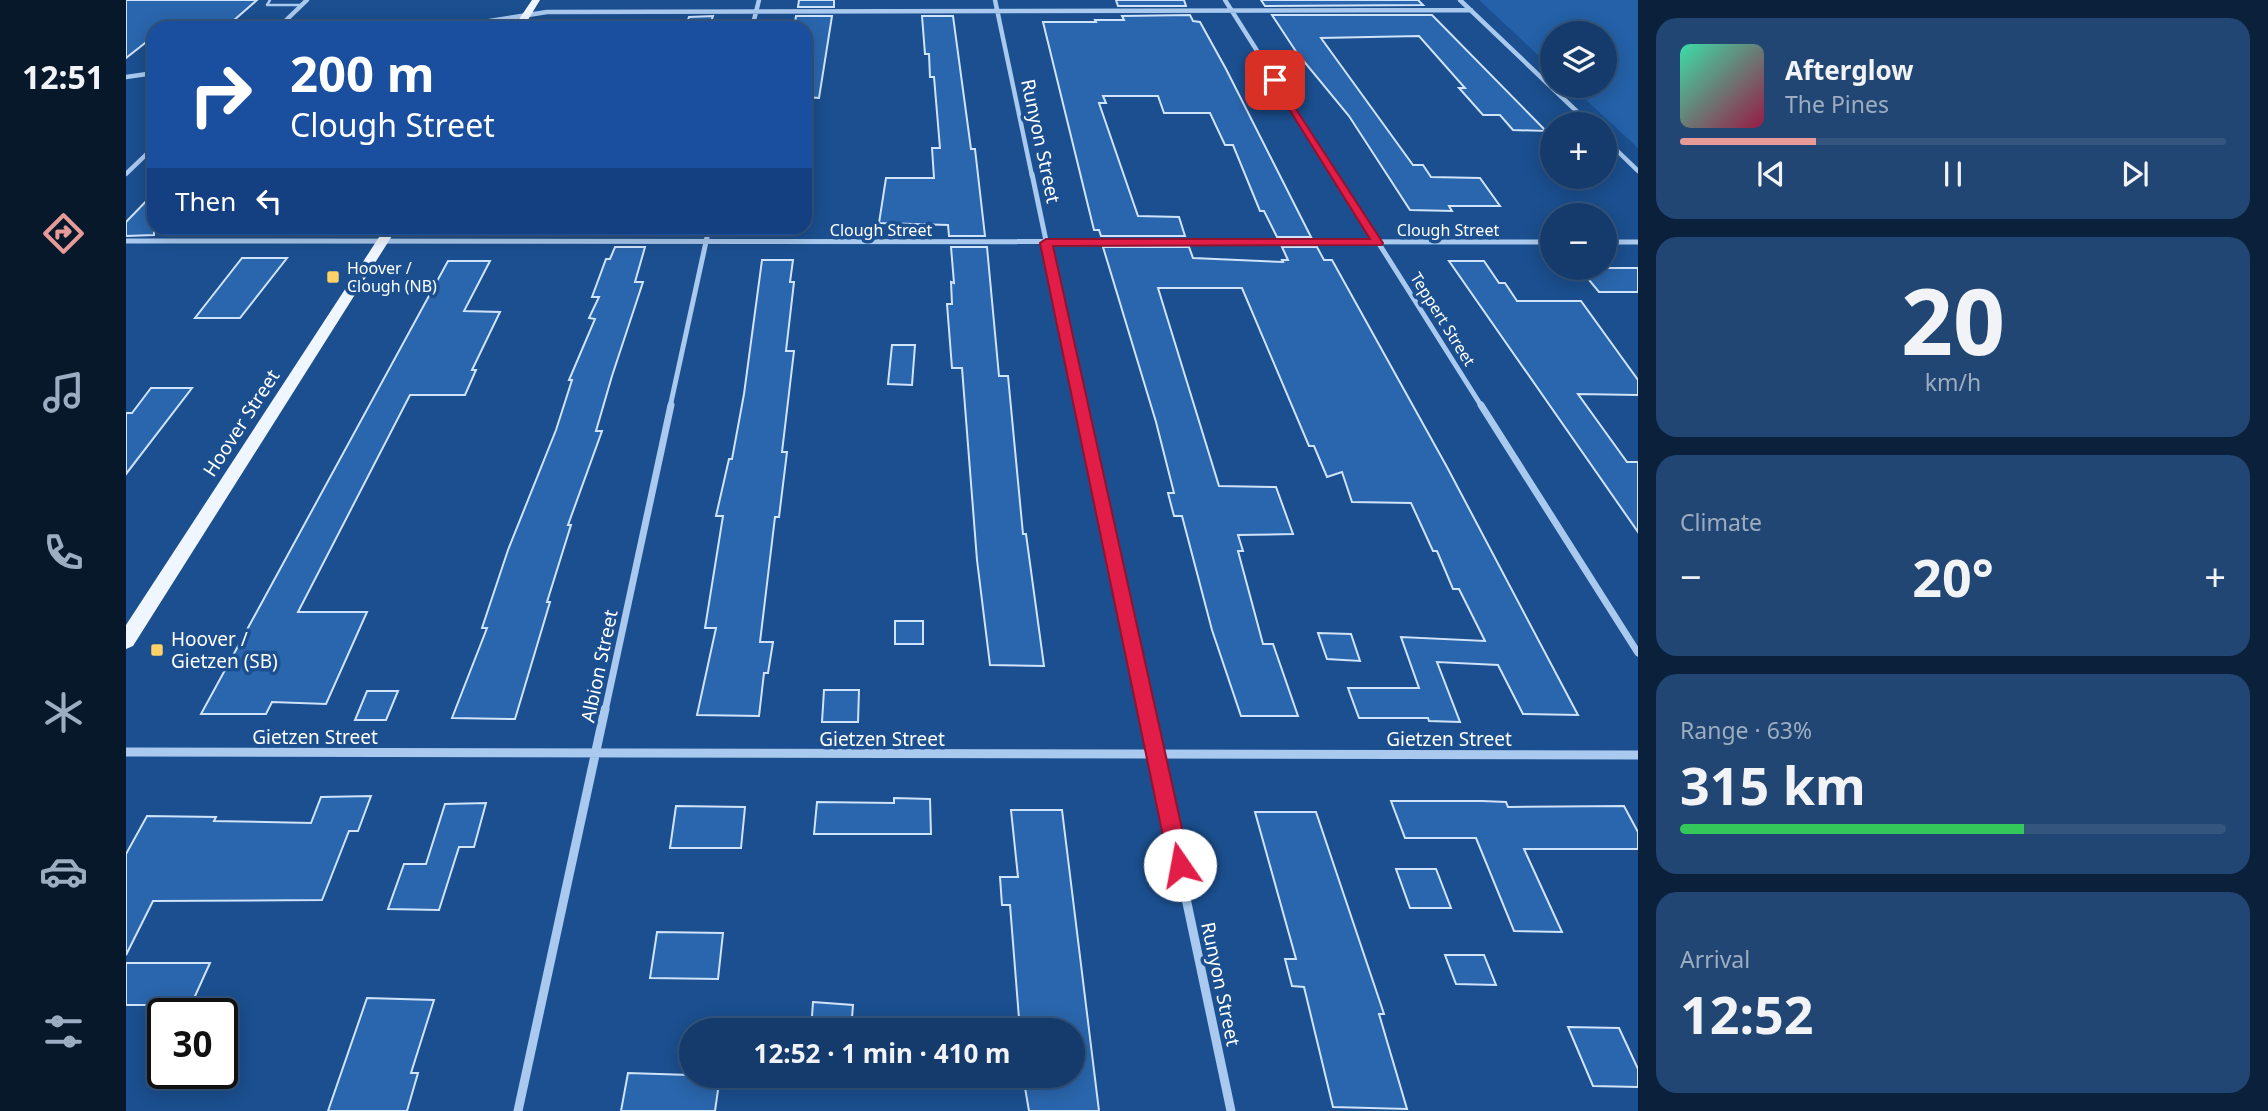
<!DOCTYPE html>
<meta charset="utf-8">
<style>
body{margin:0;font-family:"Noto Sans",sans-serif;background:#214673;color:#f1f3f6;height:100vh;display:flex;flex-direction:column;font-size:26px;white-space:nowrap}
*{box-sizing:border-box;margin:0}
p{font-size:23px;color:#9dadc1}
.icon{flex:none;width:38px;height:38px;fill:none;stroke:currentColor;stroke-width:2;stroke-linecap:round;stroke-linejoin:round}
.map{position:relative;flex:1;overflow:hidden}
.drawer{display:flex;flex-direction:column;gap:18px;padding:18px;background:#0b203b;width:630px}
.drawer>*{flex:none}
.banner{position:absolute;left:21px;top:21px;width:665px;height:214px;border-radius:21px;box-shadow:0 4px 18px #0003,0 0 0 2px #33557e;background:#1a4fa0;color:#fff;overflow:hidden}
.buttons{position:absolute;left:1414px;top:21px;display:grid;gap:14px}
.buttons a{display:grid;place-items:center;width:77px;height:77px;border-radius:50%;background:#143b6b;box-shadow:0 4px 18px #0003,0 0 0 2px #33557e;font-size:35px}
.speed{position:absolute;left:21px;top:998px;display:flex;gap:14px;font-size:35px;font-weight:700;text-align:center}
.speed>*{display:grid;place-content:center;width:91px;height:91px;border-radius:50%;background:#143b6b;box-shadow:0 4px 18px #0003,0 0 0 2px #33557e;line-height:1}
.speed .limit{border:4px solid #111;border-radius:10px;background:#fff;color:#111}
.pin{position:absolute;display:grid;place-items:center;width:60px;height:60px;color:#fff;margin:-30px;border-radius:14px;box-shadow:0 4px 10px #0006}
.me{position:absolute;width:77px;margin:-38px;rotate:348deg;stroke-linejoin:round;filter:drop-shadow(0 0 5px #0008)}
.turn{display:flex;align-items:center;gap:24px;height:147px;padding:0 28px;font-size:32px}
.turn .icon{width:91px;height:91px;stroke-width:2.5}
.turn b{display:block;font-size:49px;line-height:60px}
.then{display:flex;align-items:center;height:66px;padding:0 28px;background:#0003;gap:14px;font-size:26px}
.big{font-size:52px;font-weight:700;line-height:1.1}
.drawer .tile{flex:1;display:flex;flex-direction:column;justify-content:center;gap:10px;min-width:0;padding:0 24px;border-radius:21px;background:#214673}
.drawer .dial{align-items:center;gap:0}
.dial b{font-size:91px;line-height:1}
.song{display:flex;align-items:center;gap:21px}
.cover{width:84px;height:84px;border-radius:10px;background:linear-gradient(135deg,hsl(160 70% 55%),hsl(340 70% 35%))}
.played{height:7px;border-radius:4px;background:linear-gradient(90deg,#e69b98 25%,#33557e 25%)}
.keys{display:flex;justify-content:space-around;direction:ltr}
.heat{display:flex;justify-content:space-between;align-items:center;font-size:38px;direction:ltr}
.charge{height:10px;border-radius:5px;background:linear-gradient(90deg,#34c759 63%,#33557e 0)}
.trip{position:absolute;left:553px;top:1018px;width:406px;height:70px;border-radius:35px;background:#143b6b;box-shadow:0 4px 18px #0003,0 0 0 2px #33557e;font-weight:700;line-height:70px;text-align:center}
main{display:flex;flex:1;min-height:0}
.tab-bar{display:flex;flex-direction:column;width:126px;justify-content:space-around;align-items:center;background:#08182b;color:#9dadc1}
.tab-bar .icon{width:49px;height:49px}
.tab-bar .selected{color:#e69b98}
.tab-bar b{font-size:32px;color:#f1f3f6}
.map>svg:first-child{display:block}
.green{fill:#2461a8}
.building{fill:#2a66ad;stroke:#cfe3fa;stroke-width:2}
.lines{fill:none;stroke-linecap:round;stroke-linejoin:round}
.service{stroke:#a9c9ee;stroke-width:2.5}
.minor-far3{stroke:#a9c9ee;stroke-width:4.5}
.minor-far2{stroke:#a9c9ee;stroke-width:5}
.minor-far1{stroke:#a9c9ee;stroke-width:7}
.minor{stroke:#a9c9ee;stroke-width:9}
.primary{fill:#f0f6ff;fill-rule:evenodd}
.route{fill:#e11d48;stroke:#92132f;stroke-width:2}
.poi-dot{fill:#ffd166;stroke:#1b4f8f;stroke-width:2.5}
.labels{text-anchor:middle;dominant-baseline:central;stroke-width:7;stroke-linejoin:round;paint-order:stroke}
.far-street-label{font-size:16px;fill:#fff;stroke:#1b4f8f}
.far-poi-label{font-size:16px;fill:#fff;stroke:#1b4f8f;text-anchor:start}
.street-label{font-size:19px;fill:#fff;stroke:#1b4f8f}
.poi-label{font-size:19px;fill:#fff;stroke:#1b4f8f;text-anchor:start}
</style>
<main>
<nav class="tab-bar">
<b>12:51</b>
<svg class="icon selected" aria-label="directions" viewBox="0 0 24 24"><path d="M12 3l9 9-9 9-9-9zM9 14v-3h6M13 9l2 2-2 2"/></svg>
<svg class="icon" aria-label="music" viewBox="0 0 24 24"><path d="M9 18V5l10-2v13"/><circle cx="6" cy="18" r="3"/><circle cx="16" cy="16" r="3"/></svg>
<svg class="icon" aria-label="phone" viewBox="0 0 24 24"><path d="M5 4h4l2 5-3 2q2 4 5 5l2-3 5 2v4C11 20 4 13 5 4z"/></svg>
<svg class="icon" aria-label="climate" viewBox="0 0 24 24"><path d="M12 3v18M4 7l16 10M4 17L20 7"/></svg>
<svg class="icon" aria-label="car" viewBox="0 0 24 24"><path d="M5 17H2v-5l4-1 3-4h7l3 4 3 1v5h-3M9 17h6M6 11h13"/><circle cx="7" cy="17" r="2"/><circle cx="17" cy="17" r="2"/></svg>
<svg class="icon" aria-label="filters" viewBox="0 0 24 24"><path d="M4 7h16M4 17h16"/><circle cx="9" cy="7" r="2"/><circle cx="15" cy="17" r="2"/></svg>
</nav>
<div class="map">
<svg width="1512" height="1111" viewBox="0 0 1512 1111">
<rect width="100%" height="100%" fill="#1b4f8f"/>
<path class="green" d="M1353 0H1512V148L1445 86H1479V33H1426V68Z"/>
<path class="building" d="M0 0H131L99 28H28V36L0 58Z
M673 0H708V7H672Z
M990 0H1058L1060 6H992Z
M1135 0H1292L1297 5 1139 6Z
M1064 15 1067 21 1074 22 1100 69 1185 237H1151L1138 211H1134L1107 145H1099L1084 113H1038L1032 96H977L980 103H973L1012 216 1053 217 1059 236H975L973 230H968L917 22H970L969 20H998L996 16Z
M1146 15H1306L1420 131 1387 130 1374 115H1357L1333 88H1339L1293 36 1195 38 1287 165H1297L1305 177 1354 178 1374 206H1323L1326 211 1284 210 1223 116 1171 53Z
M587 16 583 28H559L563 17Z
M670 16H706L693 98 679 97V28H668Z
M796 16H827L845 149H849L859 236H823L822 225 753 223 760 178H808L806 148H814L808 77H804L803 54H799Z
M28 193V235L0 236V222Z
M496 228H525L523 236H493Z
M489 247H519L509 282H517L486 376 470 431H476L442 525H445L421 602H424L389 719 326 718 361 628H356L382 550 430 430 446 380H443L469 319 463 318 473 297H466L480 259H484Z
M825 247H861L873 376H882L897 534H900L918 666 864 665 851 560 836 368H826L821 304H826L825 282 828 283Z
M977 247H1063L1067 258 1157 262 1156 260H1162L1156 247H1191L1198 260H1206L1321 467 1452 715 1397 714 1372 665 1311 662 1334 722 1303 721 1302 718H1233L1222 688H1293L1275 637 1359 641 1333 589H1327L1311 551H1307L1285 503 1226 502 1216 472 1201 477 1188 446H1183L1116 288H1032L1093 486 1150 487 1167 534 1112 535 1117 551H1112L1137 644H1147L1172 716H1115L1086 630 1056 516H1048L1042 493H1048L1030 422Z
M116 258H161L114 318H69Z
M636 260H667L664 282H668L660 351H668L656 452H661L653 517H649L634 642H647L642 673H638L633 716 571 715 590 628H579L597 516H590L603 459H606L618 394Z
M322 261H364L338 311 374 312 346 370H350L339 395H284L172 612H241L200 704 146 702 140 714H75Z
M1323 261H1358L1373 283H1379L1391 301H1455L1512 380V395L1452 394 1501 462H1512V532Z
M1453 268H1512V292H1473Z
M766 345H789L786 385 762 384Z
M25 388H66L0 474V413H6Z
M769 621H797V644H769Z
M1192 633 1225 634 1234 661 1201 659Z
M698 690H733L732 722H696Z
M241 691H272L260 720H229Z
M245 796 232 831H223L196 900 27 901 0 955V854L21 816 90 817 88 821 185 823 195 797Z
M768 798 804 799 805 834H688L691 802 768 803Z
M1265 801H1356L1380 802 1382 807 1498 806 1512 832V849H1398L1436 932 1388 931 1350 838H1279Z
M360 803 348 847H333L313 910 262 909 278 864H300L319 804Z
M550 806 619 807 615 848H544Z
M885 810H936L973 1111H903L897 1076H947V1031H894L884 905H876L874 877H892Z
M1129 812H1190L1258 1014H1253L1281 1109 1207 1107 1178 987 1166 986 1159 959H1170Z
M1270 869H1310L1325 908H1284Z
M531 932 597 933 592 979 524 978Z
M1319 955H1358L1370 985 1330 984Z
M0 963H84L65 1005H0Z
M241 998 308 1000 285 1073H292L281 1111H202Z
M687 1002 727 1005 725 1031H685Z
M1442 1027 1493 1028 1512 1069V1087L1467 1086Z
M502 1073 594 1076 589 1111H495Z"/>
<g class="lines">
<path class="service" d="M144 0 141 5H176"/>
<path class="minor-far3" d="M869 0 906 176
M1099 0 1210 176
M1334 0 1464 124
M152 28 181 0
M319 28 421 12 1345 10
M626 28 633 0
M0 77 28 73
M1479 139 1512 171
M0 174 28 147"/>
<path class="minor-far2" d="M906 174 955 407
M1209 174 1356 407
M0 241 1426 242
M1479 242H1512
M544 407 583 228"/>
<path class="minor-far1" d="M955 405 1020 711
M1355 405 1512 653
M479 711 545 405"/>
<path class="minor" d="M1020 709 1105 1111
M0 752 1512 755
M392 1111 479 709"/>
<path class="primary" d="M406 0H414L397 28H387Z
M259 228H271L7 646 0 649V625Z"/>
</g>
<path class="route" d="M1149 77 1257 243 1256 245 927 246 1064 865 1061 872 1054 875 1046 872 1043 865 914 243 920 239H1244L1145 80Z"/>
<g class="poi-dot">
<rect x="200" y="270" width="14" height="14" rx="3.5"/>
<rect x="24" y="643" width="14" height="14" rx="3.5"/>
</g>
<g class="labels">
<g class="far-street-label">
<text x="755" y="230">Clough Street</text>
<text x="1322" y="230">Clough Street</text>
<text transform="translate(1317 319) rotate(58)">Teppert Street</text>
</g>
<g class="far-poi-label">
<text x="221" y="268">Hoover /<tspan x="221" dy="18">Clough (NB)</tspan></text>
</g>
<g class="street-label">
<text transform="translate(915 141) rotate(78)">Runyon Street</text>
<text transform="translate(115 423) rotate(-57)">Hoover Street</text>
<text transform="translate(473 666) rotate(-78)">Albion Street</text>
<text x="189" y="737">Gietzen Street</text>
<text x="756" y="739">Gietzen Street</text>
<text x="1323" y="739">Gietzen Street</text>
<text transform="translate(1095 984) rotate(78)">Runyon Street</text>
</g>
<g class="poi-label">
<text x="45" y="639">Hoover /<tspan x="45" dy="22">Gietzen (SB)</tspan></text>
</g>
</g>
</svg>
<div class="buttons">
<a><svg class="icon" aria-label="layers" viewBox="0 0 24 24"><path d="M12 4l9 5-9 5-9-5zM3 14l9 5 9-5"/></svg></a>
<a>+</a>
<a>−</a>
</div>
<div class="speed"><div class="limit">30</div></div>
<div class="pin" style="left:1149px;top:80px;background:#d93025"><svg class="icon" aria-label="arrive" viewBox="0 0 24 24"><path d="M6 21V4h12l-3 4 3 4H6"/></svg></div>
<svg class="me" style="left:1054px;top:865px" viewBox="-20 -20 40 40"><circle r="19" fill="#fff"/><path d="M0-13L10 11 0 6-10 11z" fill="#e11d48"/></svg>
<div class="trip">12:52 · 1 min · 410 m</div>
<div class="banner">
<div class="turn"><svg class="icon" aria-label="right" viewBox="0 0 24 24"><path d="M7 20v-9h11M14 6l5 5-5 5"/></svg><div><b>200 m</b>Clough Street</div></div>
<div class="then">Then<svg class="icon" aria-label="left" viewBox="0 0 24 24"><path d="M17 20v-9H6M10 6l-5 5 5 5"/></svg></div>
</div>
</div>
<section class="drawer">
<div class="tile">
<div class="song"><i class="cover"></i><div><b>Afterglow</b><p>The Pines</p></div></div>
<div class="played"></div>
<div class="keys"><svg class="icon" aria-label="previous" viewBox="0 0 24 24"><path d="M18 5L8 12l10 7zM5 5v14"/></svg><svg class="icon" aria-label="pause" viewBox="0 0 24 24"><path d="M8 5v14M16 5v14"/></svg><svg class="icon" aria-label="next" viewBox="0 0 24 24"><path d="M6 5l10 7-10 7zM19 5v14"/></svg></div>
</div>
<div class="tile dial"><b>20</b><p>km/h</p></div>
<div class="tile"><p>Climate</p>
<div class="heat"><a>−</a><b class="big">20°</b><a>+</a></div>
</div>
<div class="tile"><p>Range · 63%</p><b class="big">315 km</b><div class="charge"></div></div>
<div class="tile"><p>Arrival</p><b class="big">12:52</b></div>
</section>
</main>
